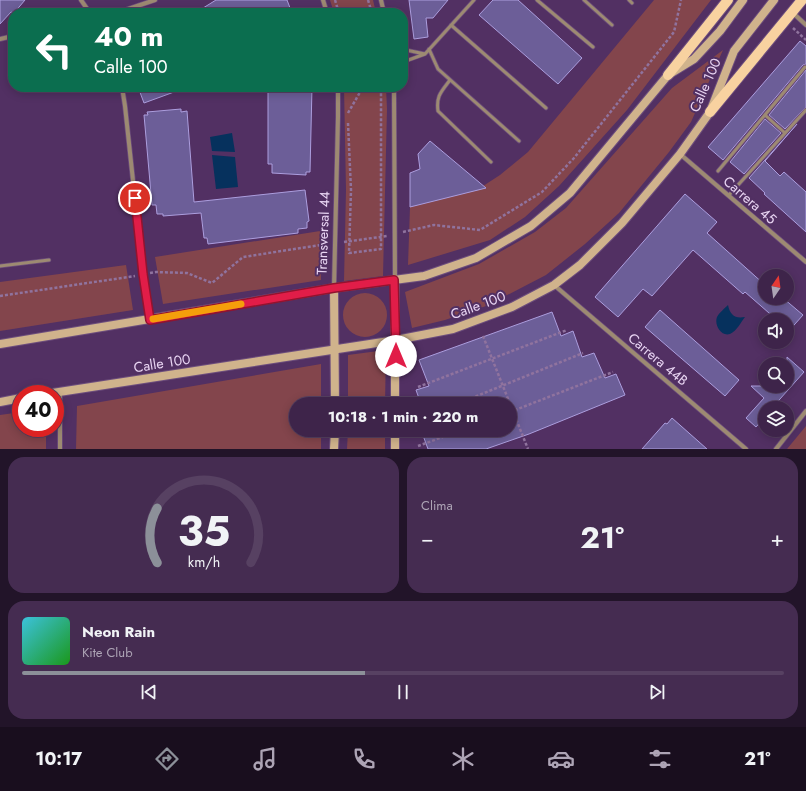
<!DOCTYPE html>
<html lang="es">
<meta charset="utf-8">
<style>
body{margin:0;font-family:Jost,sans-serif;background:#452c51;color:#f1f3f6;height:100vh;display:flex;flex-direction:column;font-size:15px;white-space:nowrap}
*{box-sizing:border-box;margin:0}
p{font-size:13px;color:#ada4b5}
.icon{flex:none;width:22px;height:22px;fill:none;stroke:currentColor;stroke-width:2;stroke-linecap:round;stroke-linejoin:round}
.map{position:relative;height:449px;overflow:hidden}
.sheet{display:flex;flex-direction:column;gap:8px;padding:8px;background:#221429;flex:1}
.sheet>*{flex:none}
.banner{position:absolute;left:8px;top:8px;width:400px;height:84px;border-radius:16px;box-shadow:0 2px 10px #0003,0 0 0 1px #574162;background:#0b6e4f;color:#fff;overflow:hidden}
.needle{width:26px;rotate:13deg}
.fabs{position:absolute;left:758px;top:269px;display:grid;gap:8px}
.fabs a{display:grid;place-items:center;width:36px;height:36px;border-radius:50%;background:#3e244a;box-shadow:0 2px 10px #0003,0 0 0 1px #574162;font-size:20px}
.speed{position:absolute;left:12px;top:385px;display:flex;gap:8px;font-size:20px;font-weight:700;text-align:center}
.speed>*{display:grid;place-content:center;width:52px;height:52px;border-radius:50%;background:#3e244a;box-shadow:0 2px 10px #0003,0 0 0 1px #574162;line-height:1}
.speed .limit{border:6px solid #d22;background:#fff;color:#111}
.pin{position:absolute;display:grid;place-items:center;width:34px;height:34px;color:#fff;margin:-17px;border:2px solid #fff;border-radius:50%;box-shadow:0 1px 4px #0007}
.me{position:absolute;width:44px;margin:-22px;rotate:0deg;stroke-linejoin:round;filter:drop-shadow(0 0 3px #0008)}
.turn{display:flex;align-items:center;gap:14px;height:84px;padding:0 20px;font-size:18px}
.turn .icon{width:52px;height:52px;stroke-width:2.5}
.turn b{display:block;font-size:28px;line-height:34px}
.big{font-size:30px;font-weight:700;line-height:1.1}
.sheet .widget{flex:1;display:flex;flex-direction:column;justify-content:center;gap:6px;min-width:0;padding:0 14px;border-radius:16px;background:#452c51}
.sheet .dial{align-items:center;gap:0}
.dial svg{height:104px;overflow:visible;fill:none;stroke:#574162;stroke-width:7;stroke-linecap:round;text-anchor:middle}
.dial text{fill:#f1f3f6;stroke:none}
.song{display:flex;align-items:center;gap:12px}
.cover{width:48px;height:48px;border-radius:6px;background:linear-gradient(135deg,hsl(190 70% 55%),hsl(120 70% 35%))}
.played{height:4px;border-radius:2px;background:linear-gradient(90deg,#8c9099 45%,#574162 45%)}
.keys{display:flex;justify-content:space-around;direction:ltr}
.heat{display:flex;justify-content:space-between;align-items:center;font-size:22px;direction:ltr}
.sheet .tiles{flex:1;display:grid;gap:8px;grid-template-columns:1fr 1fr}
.widget:last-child{grid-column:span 2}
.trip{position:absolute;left:289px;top:397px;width:228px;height:40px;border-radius:20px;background:#3e244a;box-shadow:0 2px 10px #0003,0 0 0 1px #574162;font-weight:700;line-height:40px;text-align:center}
.dock{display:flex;height:64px;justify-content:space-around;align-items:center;background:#190e1e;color:#ada4b5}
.dock .icon{width:28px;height:28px}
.dock .active{color:#8c9099}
.dock b{font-size:18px;color:#f1f3f6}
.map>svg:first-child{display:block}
.green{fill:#83454c}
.water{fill:#06315d}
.building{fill:#6c5e98;stroke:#ac9ede}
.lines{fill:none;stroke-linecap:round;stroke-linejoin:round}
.lane-casing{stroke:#6d4e7d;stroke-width:4.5}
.street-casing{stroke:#6d4e7d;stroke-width:5.5}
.secondary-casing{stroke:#6d4e7d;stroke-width:10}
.primary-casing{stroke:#6d4e7d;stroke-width:12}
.path{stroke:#90739e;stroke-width:2.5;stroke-dasharray:3 2;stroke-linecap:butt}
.lane{stroke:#9d8a72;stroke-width:3}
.street{stroke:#9d8a72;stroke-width:4}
.secondary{stroke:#d0b38c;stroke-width:8}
.primary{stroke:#f8d2a0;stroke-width:10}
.route-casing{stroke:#92132f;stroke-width:10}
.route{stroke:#e11d48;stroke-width:7}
.slow{stroke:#f59e0b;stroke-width:7}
.labels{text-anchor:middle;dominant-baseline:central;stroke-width:4;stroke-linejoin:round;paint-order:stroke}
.street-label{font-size:14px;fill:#e9d5f3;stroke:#523063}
</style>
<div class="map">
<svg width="806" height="449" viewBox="0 0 806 449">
<rect width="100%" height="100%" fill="#523063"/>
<path class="green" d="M330 0H373L376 13H334Z
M654 0H711L627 110 559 186 525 217 490 240 408 265 410 207 477 190 500 175 528 152Z
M723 50 691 122 669 152 619 213 585 244 546 275 486 306 445 320 412 328 405 292 479 264 535 232 566 208 672 88Z
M344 87H386L387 109 383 276 344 281 346 190Z
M320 231 321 280 163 304 155 257Z
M126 265 133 310 0 331V282Z
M343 315a22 22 0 1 1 44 0a22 22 0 1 1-44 0Z
M386 350 385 404H348V355Z
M321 364V404H296V430H321V449H76L77 406Z
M21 412V428H46V449H0V415Z
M806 426V449H787Z
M348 430H385V449H347Z"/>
<path class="water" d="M232 133 235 152 212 151 210 137Z
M212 155 235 157 238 187 216 189Z
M728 305C730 315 735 319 745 317 741 322 737 331 730 334 721 337 714 325 717 317 719 313 725 308 728 305Z"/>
<path class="building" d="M0 0H25L14 13 11 12 0 24Z
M216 0H287L292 13H195Z
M409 0H448L433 18H426L428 37 414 39Z
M493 0H518L582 58 558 84 479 15Z
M800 41 806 46V64L803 65 723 160 708 147Z
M806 70V107L785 129 769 115Z
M138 87H185V88L144 103Z
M268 87H312L310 172H306V175L272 173V164H268Z
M181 109V112L187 111 194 202 305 190 309 221 307 222V228L298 229V233L208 244 207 238H204L201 213 163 216V214H157L156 205H152L144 115H148L147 112Z
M765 119 781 133 744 174 730 162Z
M797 124 765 161 780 176 784 172 806 192V232L764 194 765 193 749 178Z
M430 141 486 188 410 207V173L420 169 418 154Z
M685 194 717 222 707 233 765 285V298H783L803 315 787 333V320H777L745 292 743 294 693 250 652 296 643 289 618 317 595 297Z
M660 310 739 380 725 396 645 327Z
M552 312 561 336 573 331 582 357 594 353 605 378 616 374 625 395 529 434 486 449H428L421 430H510V404H421L416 390 429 386 419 360Z
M787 357 804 372 772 408H765V417L756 427 746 418 764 398 751 386H787Z
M672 418 707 449H642L665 423 667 424Z"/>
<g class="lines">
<g class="lane-casing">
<path id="lane" d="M537 0 593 47
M584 0 612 25
M629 0 632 3
M451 25 546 108
M429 49 438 69 519 141
M406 50 425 54
M403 62 425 54 474 0
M450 80C441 92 436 96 438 111L491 162
M765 115 785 133
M718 171 805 67
M729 195 806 110
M0 266 49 260"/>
</g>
<g class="street-casing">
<path id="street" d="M81 0 90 13
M323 0 327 13
M381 0 384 13
M116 13 155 0
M793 13 806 25
M0 39 13 36
M122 87 125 106 143 274 150 319
M394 87 395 280
M680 154 806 262
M554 285 746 449
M334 288 338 117V87
M60 449V392
M776 449 806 411"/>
</g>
<g class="secondary-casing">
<path id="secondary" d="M395 280V404
M334 288 335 404
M0 344 334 288 424 276 476 258 531 226 570 193 668 75 694 59 720 31 743 0
M46 394 396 340 453 329 512 307 554 285 580 265 622 223 680 154 710 112 734 51 774 0
M0 402 21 398
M334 449 335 430
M395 449V430"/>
</g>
<g class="primary-casing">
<path id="primary" d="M668 75 728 0
M710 112 802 0"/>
</g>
<path class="path" d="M335 0 339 13
M368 0 372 13
M793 28 806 40
M348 113 363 87
M348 123 351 190 349 253 381 249V87
M403 232 434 225 480 230 542 192 574 158 674 32 681 0
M344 242 387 236
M150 273 156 272 187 273 212 283 243 257 327 244
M0 296 135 276
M483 336 528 449
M418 387 567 330
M457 404 583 353
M510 412 613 372
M418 446 462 430"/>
<use href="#lane" class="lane"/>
<use href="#street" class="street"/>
<use href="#secondary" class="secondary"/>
<use href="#primary" class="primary"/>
</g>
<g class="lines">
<g class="route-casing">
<path id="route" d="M135 198 143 274 150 320 334 288 394 280 396 356"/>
</g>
<use href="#route" class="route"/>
<path class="slow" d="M153 319 241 304"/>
</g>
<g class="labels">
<g class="street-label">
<text transform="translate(705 85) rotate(-66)">Calle 100</text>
<text transform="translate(750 200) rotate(41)">Carrera 45</text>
<text transform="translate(323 233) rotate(-88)">Transversal 44</text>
<text transform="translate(478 305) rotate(-20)">Calle 100</text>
<text transform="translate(658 359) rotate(40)">Carrera 44B</text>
<text transform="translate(162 363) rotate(-9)">Calle 100</text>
</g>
</g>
</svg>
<div class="fabs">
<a><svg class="needle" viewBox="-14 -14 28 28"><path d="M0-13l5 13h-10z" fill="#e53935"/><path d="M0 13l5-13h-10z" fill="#ada4b5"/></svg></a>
<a><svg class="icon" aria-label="sound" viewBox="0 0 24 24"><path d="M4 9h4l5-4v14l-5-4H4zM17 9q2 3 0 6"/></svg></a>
<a><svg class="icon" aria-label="search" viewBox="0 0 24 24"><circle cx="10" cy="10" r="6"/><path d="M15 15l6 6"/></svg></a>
<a><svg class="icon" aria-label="layers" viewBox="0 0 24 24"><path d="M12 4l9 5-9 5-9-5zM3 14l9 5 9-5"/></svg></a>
</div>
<div class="speed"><div class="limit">40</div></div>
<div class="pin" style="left:135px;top:198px;background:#d93025"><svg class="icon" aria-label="arrive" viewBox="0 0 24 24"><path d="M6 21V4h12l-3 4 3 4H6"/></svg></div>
<svg class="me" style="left:396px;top:356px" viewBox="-20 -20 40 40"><circle r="19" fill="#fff"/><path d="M0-13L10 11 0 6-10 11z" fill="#e11d48"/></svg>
<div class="trip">10:18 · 1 min · 220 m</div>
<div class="banner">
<div class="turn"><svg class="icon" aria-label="left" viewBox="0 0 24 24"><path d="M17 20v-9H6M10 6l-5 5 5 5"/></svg><div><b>40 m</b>Calle 100</div></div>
</div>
</div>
<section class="sheet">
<div class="tiles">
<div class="widget dial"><svg viewBox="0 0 100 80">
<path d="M14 69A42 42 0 1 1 86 69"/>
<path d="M14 69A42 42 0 0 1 14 27" stroke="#8c9099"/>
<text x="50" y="56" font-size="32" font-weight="700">35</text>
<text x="50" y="72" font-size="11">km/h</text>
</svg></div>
<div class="widget"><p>Clima</p>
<div class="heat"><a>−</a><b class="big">21°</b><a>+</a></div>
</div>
<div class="widget">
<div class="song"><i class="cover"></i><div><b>Neon Rain</b><p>Kite Club</p></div></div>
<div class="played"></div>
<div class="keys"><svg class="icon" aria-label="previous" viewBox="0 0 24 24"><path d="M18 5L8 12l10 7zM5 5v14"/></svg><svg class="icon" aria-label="pause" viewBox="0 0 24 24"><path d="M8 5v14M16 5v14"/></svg><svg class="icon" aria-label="next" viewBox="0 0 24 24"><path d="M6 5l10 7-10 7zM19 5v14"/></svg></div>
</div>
</div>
</section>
<nav class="dock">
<b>10:17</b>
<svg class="icon active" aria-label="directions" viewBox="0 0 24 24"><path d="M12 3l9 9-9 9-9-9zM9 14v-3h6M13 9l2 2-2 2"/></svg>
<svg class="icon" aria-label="music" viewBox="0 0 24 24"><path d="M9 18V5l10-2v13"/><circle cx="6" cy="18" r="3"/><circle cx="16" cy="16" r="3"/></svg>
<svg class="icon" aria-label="phone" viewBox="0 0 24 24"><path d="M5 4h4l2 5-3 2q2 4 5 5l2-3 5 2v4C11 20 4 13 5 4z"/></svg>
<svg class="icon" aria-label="climate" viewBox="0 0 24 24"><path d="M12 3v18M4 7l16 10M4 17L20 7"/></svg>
<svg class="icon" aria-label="car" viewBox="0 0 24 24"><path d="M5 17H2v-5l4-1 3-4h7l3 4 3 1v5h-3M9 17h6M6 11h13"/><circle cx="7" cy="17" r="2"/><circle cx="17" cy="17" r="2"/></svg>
<svg class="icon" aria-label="filters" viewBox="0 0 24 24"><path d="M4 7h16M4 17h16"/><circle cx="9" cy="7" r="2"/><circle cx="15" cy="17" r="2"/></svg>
<b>21°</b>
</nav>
